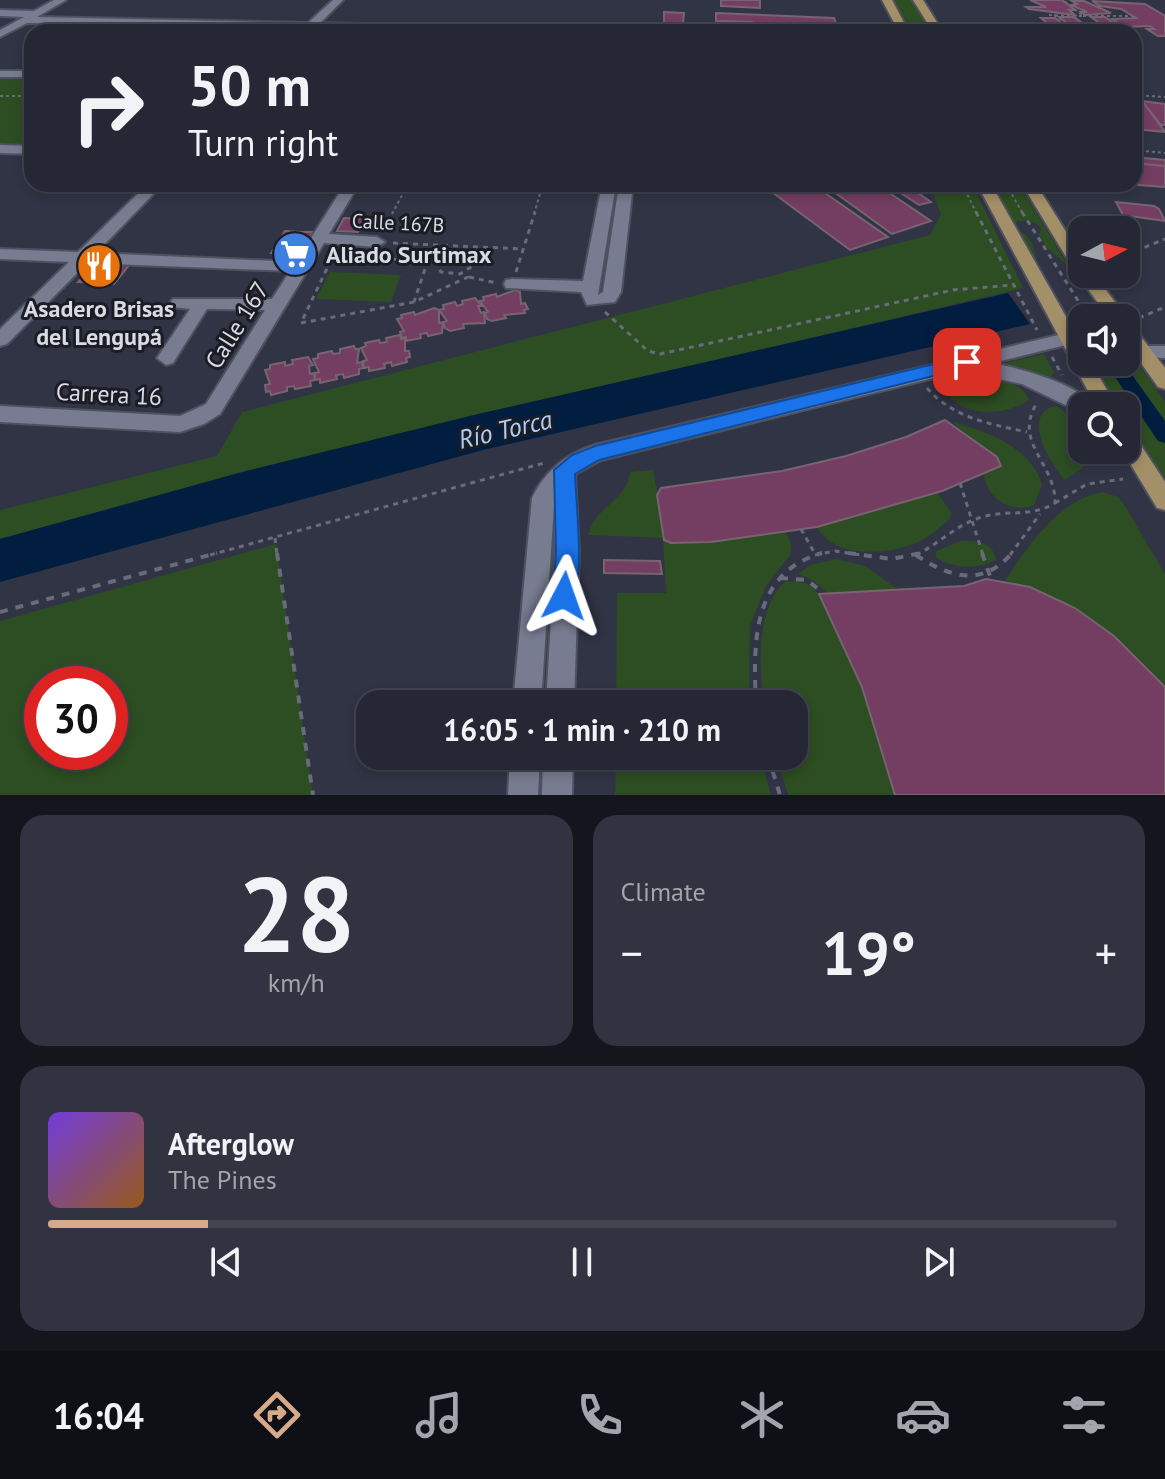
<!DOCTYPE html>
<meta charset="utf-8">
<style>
body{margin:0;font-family:"PT Sans",sans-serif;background:#313340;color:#f1f3f6;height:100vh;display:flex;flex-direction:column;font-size:30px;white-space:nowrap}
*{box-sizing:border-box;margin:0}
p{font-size:26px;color:#a3a5ac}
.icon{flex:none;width:44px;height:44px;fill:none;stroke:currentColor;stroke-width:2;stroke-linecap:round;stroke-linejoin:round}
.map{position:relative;height:795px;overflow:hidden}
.sheet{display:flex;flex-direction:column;gap:20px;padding:20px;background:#14151d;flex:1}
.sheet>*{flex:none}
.guide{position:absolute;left:24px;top:24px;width:1118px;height:168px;border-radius:24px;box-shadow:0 4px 12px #0003,0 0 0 2px #42444f;background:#252734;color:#f1f3f6;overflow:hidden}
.needle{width:52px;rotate:83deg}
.tools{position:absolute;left:1068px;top:216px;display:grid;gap:16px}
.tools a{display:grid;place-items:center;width:72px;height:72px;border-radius:16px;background:#252734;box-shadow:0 4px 12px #0003,0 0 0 2px #42444f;font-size:40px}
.speed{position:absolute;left:24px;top:666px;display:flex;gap:16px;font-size:40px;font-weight:700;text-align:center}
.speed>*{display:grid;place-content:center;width:104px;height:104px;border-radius:50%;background:#252734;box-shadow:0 4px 12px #0003,0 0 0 2px #42444f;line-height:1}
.speed .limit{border:12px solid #d22;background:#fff;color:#111}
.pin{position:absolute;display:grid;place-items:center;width:68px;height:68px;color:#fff;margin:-34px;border-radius:16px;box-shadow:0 4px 12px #0006}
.me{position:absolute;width:88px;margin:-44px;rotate:4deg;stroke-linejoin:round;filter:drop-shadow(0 0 6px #0008)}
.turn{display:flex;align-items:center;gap:28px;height:168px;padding:0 32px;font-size:36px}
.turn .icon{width:104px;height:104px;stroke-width:2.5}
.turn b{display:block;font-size:56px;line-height:68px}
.big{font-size:60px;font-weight:800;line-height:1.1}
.sheet .card{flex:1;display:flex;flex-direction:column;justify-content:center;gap:12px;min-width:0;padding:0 28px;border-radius:24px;background:#313340}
.sheet .dial{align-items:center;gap:0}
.dial b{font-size:104px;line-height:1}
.song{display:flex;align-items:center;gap:24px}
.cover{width:96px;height:96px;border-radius:12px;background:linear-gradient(135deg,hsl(260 70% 55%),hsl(30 70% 35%))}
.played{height:8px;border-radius:4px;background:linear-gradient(90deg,#d6ab8b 15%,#42444f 15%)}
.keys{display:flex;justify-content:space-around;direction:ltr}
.heat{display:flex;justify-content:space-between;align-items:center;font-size:44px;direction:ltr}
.sheet .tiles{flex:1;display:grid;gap:20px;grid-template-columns:1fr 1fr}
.card:last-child{grid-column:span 2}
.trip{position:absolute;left:356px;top:690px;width:452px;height:80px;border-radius:24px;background:#252734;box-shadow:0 4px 12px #0003,0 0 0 2px #42444f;font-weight:800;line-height:80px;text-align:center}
.menu{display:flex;height:128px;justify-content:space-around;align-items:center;background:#0f1015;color:#a3a5ac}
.menu .icon{width:56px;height:56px}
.menu .current{color:#d6ab8b}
.menu b{font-size:36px;color:#f1f3f6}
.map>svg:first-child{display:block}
.green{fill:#2d4d22;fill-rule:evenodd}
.water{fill:#011d3f}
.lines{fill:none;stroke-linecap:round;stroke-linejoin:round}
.canal{fill:#011d3f;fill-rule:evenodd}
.building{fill:#743d62;stroke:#776470;stroke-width:2}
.minor-casing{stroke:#4e515f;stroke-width:4}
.major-casing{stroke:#4e515f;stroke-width:4}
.path-far2{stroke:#686b7a;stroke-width:2;stroke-dasharray:3 3;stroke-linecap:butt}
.path-far1{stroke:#686b7a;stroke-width:3;stroke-dasharray:5 5;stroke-linecap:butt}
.path{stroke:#686b7a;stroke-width:4;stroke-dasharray:8 8;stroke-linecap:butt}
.minor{fill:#787c90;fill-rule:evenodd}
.major{fill:#a49068;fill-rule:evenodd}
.path-bridge-far1{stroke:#686b7a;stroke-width:3;stroke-dasharray:5 5;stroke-linecap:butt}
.path-bridge{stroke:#686b7a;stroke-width:4;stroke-dasharray:8 8;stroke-linecap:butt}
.route{fill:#1a73e8;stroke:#114b97;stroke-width:2}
.labels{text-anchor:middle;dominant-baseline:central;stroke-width:6;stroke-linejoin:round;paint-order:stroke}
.far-street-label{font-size:20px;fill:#d8dbe6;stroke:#1b1c24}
.poi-label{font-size:24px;font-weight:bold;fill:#d8dbe6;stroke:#1b1c24;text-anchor:start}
.street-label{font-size:24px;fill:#d8dbe6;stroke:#1b1c24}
.water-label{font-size:26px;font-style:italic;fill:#abcefa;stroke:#1b1c24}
</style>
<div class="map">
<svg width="1165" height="795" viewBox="0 0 1165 795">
<rect width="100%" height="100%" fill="#313445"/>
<path class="green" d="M892 0H912L931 32H909Z
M0 78H32V144L0 143Z
M929 184H972L1023 288 246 471 0 539V510L217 456 242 412 930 235 941 214Z
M991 184H1019L1068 266 1046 247 1038 234 1042 230C1038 221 1026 220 1017 221L1016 228C1032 237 1037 249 1036 268Z
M330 272 401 275 391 302 316 299Z
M1126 347 1165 402V481L1126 422V406H1116L1090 362H1126Z
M1044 354 1054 372 1049 382 1001 364Z
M969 377C989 379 1022 379 1029 400 1001 419 953 417 939 381Z
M1057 406 1082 427V450H1098L1099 453 1096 459 1065 480C1050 464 1019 412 1057 406Z
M952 422C987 431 1031 447 1042 485L1034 505C1012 515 986 498 984 474L999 468 1000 460Z
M653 470 666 542H711L786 532 791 544 790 555 766 586 750 626 749 704H616L617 593H666L663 538 588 535C595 506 627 501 630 472Z
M937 492 951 512 950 519C940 527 931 536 920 541 892 555 834 560 817 527Z
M1103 492 1118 497 1124 504 1165 574V687C1122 636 1070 598 1005 581 1027 547 1059 499 1103 492Z
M961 541C977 541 992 541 996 559 982 570 950 569 936 557V551Z
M276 544 313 795H0V621ZM42 684H110V752H42Z
M836 559 865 566 899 590 827 593 814 581 798 574 810 565Z
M797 581 808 584 819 594 833 620 863 687 895 795H788L776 756H794V704H765C758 669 756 607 785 582Z
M616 756H760L771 795H615Z"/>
<path class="water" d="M1008 293 1030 324 483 450 0 582V539L246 471 478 414Z"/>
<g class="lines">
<path class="canal" d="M1105 362H1123L1165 421V443L1158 441Z"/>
</g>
<path class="building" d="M721 0H760V8L721 6Z
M1030 0H1062L1075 10H1069L1075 15 1029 9 1026 7H1046Z
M1072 1H1084L1111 13 1085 15 1081 12H1087L1071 5 1077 4Z
M1092 1 1145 4 1165 16V36H1158L1147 29H1154L1150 26 1124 27 1112 19 1136 18 1121 9 1100 6Z
M664 12 684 13 683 24 664 23Z
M716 13 834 18 837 26 716 21Z
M1059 17H1074L1085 25H1102L1091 17H1105L1125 31H1077Z
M1041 18H1055L1072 31 1058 32Z
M723 21 752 22 754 32H724Z
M768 23 796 24 798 32H770Z
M814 25 837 26 839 32H816Z
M1134 101H1142L1165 132 1134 129Z
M1142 101 1165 104V125H1161Z
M1134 157 1165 160V166L1134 163Z
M1134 163 1165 166V187L1138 185 1134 179Z
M761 184H812L888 237 850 250Z
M823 184H876L931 221 892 234Z
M887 184H924L927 186 914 190 931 202 919 205Z
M1116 202 1154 206 1159 209 1165 221 1123 215Z
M344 218 365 219 358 232 337 231Z
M285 231 299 232 285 254 271 253Z
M299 232H313L299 255 285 254Z
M95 263 115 264 99 283 78 282Z
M115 264H130L114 284 99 283Z
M515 290 520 292 521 304 525 303 528 309 524 310 525 313 504 315 506 318 492 321 487 319 485 313 488 312 480 301 484 300 483 297 496 294 497 297Z
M475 298 482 306H478L481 313 484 312 485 323 463 324 464 328 450 331 445 328 443 322 447 321 439 310 444 309 443 305 455 302 457 306 463 304 462 301Z
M434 308 439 310V323L443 322 442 333 428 336 427 333 420 334 421 338 406 341V337L402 338 400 332 404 331 397 319 402 318 401 315 414 312 415 315Z
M400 335 401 339 405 338V351H409L410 357 406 358 407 362 392 366 391 362 384 364 385 368 369 371V367L364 368 363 361 367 360 361 348 366 346 365 343 379 340 380 343 387 342 386 338Z
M354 346 355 349H359L357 363 362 362 363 368 359 369V374L344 378 343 374 336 375 337 379 320 383V379L315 380V373L319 372 313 359 318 358V354L332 351 333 354 340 353V349Z
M308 357 313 365 309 366 310 374 314 373 315 380 310 381 311 386 295 389 294 386 287 387V391L271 395 270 391 266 392 265 385 270 384 265 370 270 369V365L285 362V366L293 364 292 360Z
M945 420 997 457 1001 466 942 491 817 527 711 542 671 543 664 540 657 495 661 488 782 471 846 456 906 437Z
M604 560 660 561 662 574 604 573Z
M986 579 1030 587 1075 608 1114 636 1165 687V795H895L862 687 819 594 964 586Z"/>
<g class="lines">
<g class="minor-casing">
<path id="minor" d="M54 0H66L37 17 308 23 333 0H343L320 23 441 26 446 29 441 32 314 29 308 32 303 29 27 23 0 37V30L24 17 0 16V10L34 11Z
M0 71H32V77H0Z
M0 145 32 146V154L0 153Z
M148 184H163L96 253 296 262 345 184H359L329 234 377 237 385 242 377 247 324 243 220 414 204 424 180 432 0 422V406L180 416 206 404 265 310 207 309 173 363 166 365 157 358 190 309 173 307 170 303 173 299H272L290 271 87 263 7 344 0 346V329L69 262 0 259V249L78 252Z
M602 184H616L598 295 603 292 619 184H633L621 292 615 302 587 305 581 292 506 288 504 284 506 280 512 279 583 281Z
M1067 333 1076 339 1074 343 993 363C1018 368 1080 384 1093 406H1082V413L1022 384 962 371 601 460 575 474 579 551 574 704H546L555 551 554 505 541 704H513L532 498C545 471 566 454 595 445Z
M1143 346H1165V358L1136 357 1134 352Z
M510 756H540L538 795H508Z
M543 756H573L572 795H542Z"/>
</g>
<g class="major-casing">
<path id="major" d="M882 0H892L909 32H899Z
M913 0H923L943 32H933Z
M977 184H991L1082 345V362H1091L1116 406H1096Z
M1022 184H1036L1082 257V274H1094L1127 318 1126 319 1109 318 1074 270Z
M1126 323 1132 325 1165 368V389L1158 387 1126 342Z
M1126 431 1133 433 1165 482V510L1157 508 1122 450H1126Z"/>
</g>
<path class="path-far2" d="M1049 15 1083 16 1063 0
M1054 15 1080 32
M1083 16H1133
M1134 95 1165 97
M0 96H32
M1134 150 1165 153
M962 184 977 214
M1006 184 1023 214
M392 214 408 184
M534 214 543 184"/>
<path class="path-far1" d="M976 212 1037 330
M1022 212 1089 318
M383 230 393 212
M393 243 523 249
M450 251H467L475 256 476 264 460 274 441 272 435 262 440 255Z
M1126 255 1165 239
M350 256H337L331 260 301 323 414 302 468 277 464 273
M374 257 427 263 414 302
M516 272 535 212
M469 277 497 283
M605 312 648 351 660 354 953 290 1013 285
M1139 318 1165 307
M1052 357 1062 375
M927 388C953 418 990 424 1027 432
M1055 503 1087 484 1123 479
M801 529 815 554
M275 538 277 555
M210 555 544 463
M815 555 835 551 861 555
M916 555C937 545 954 527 976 519 1003 508 1029 519 1055 503 1056 463 1012 443 1037 403
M1010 555 1040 514"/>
<path class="path" d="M277 553 313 795
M848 553 892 559 921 553
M916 555C950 578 983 587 1012 553
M780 578 807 580 823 593
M0 612 217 553
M756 704C753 642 752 573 822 553
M768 756 780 795"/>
<use href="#minor" class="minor"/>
<use href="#major" class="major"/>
<path class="path-bridge-far1" d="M960 483 983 555"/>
<path class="path-bridge" d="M982 553 991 579"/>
</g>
<path class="route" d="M967 356 975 362 973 366 599 460 575 474C576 506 585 575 572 603L564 606 556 603 553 596 556 551 554 470 572 455 595 446Z"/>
<defs>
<g id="supermarket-disc" transform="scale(2.3)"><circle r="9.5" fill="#3f7fe0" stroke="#1b1c24"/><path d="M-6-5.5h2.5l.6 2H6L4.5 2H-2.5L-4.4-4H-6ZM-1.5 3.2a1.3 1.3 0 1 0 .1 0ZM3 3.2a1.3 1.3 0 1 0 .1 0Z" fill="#fff"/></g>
<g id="restaurant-disc" transform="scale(2.3)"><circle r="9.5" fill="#e8710a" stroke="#1b1c24"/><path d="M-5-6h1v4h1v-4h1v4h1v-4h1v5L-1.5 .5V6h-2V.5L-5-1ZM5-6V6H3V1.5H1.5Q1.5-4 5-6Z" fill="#fff"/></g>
</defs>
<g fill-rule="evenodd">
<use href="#supermarket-disc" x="295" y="254"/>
<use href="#restaurant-disc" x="99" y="266"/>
</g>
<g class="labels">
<g class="far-street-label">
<text transform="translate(398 223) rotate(3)">Calle 167B</text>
</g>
<g class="poi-label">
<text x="326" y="254">Aliado Surtimax</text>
<text x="99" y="308" text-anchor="middle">Asadero Brisas<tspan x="99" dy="28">del Lengupá</tspan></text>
</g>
<g class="street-label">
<text transform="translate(237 325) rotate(-58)">Calle 167</text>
<text transform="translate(109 394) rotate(3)">Carrera 16</text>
</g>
<g class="water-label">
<text transform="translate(505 429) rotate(-13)">Río Torca</text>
</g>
</g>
</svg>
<div class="tools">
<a><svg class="needle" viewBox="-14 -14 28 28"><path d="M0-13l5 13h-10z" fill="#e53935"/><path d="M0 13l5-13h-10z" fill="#a3a5ac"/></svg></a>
<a><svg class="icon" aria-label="sound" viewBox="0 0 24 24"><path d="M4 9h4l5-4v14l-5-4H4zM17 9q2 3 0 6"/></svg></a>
<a><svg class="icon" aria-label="search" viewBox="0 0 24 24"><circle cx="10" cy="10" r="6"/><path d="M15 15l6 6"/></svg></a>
</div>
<div class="speed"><div class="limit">30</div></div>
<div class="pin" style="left:967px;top:362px;background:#d93025"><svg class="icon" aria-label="arrive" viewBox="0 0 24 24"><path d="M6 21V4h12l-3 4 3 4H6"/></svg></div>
<svg class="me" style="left:564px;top:596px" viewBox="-20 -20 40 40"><path d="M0-17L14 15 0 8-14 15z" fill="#1a73e8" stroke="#fff" stroke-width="4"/></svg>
<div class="trip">16:05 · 1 min · 210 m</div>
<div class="guide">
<div class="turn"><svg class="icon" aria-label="right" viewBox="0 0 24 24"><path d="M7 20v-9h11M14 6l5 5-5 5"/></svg><div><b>50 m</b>Turn right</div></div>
</div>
</div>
<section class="sheet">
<div class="tiles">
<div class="card dial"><b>28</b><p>km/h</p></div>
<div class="card"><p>Climate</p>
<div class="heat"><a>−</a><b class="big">19°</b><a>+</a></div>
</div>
<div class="card">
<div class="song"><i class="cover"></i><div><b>Afterglow</b><p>The Pines</p></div></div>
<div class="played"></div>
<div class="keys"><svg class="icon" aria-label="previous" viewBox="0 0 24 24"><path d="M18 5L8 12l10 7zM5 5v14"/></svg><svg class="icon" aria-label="pause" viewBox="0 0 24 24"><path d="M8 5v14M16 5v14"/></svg><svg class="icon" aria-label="next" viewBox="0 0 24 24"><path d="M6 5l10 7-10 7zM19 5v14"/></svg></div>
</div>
</div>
</section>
<nav class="menu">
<b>16:04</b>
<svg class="icon current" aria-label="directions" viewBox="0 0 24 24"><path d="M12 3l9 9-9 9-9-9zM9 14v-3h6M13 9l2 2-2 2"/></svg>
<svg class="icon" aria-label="music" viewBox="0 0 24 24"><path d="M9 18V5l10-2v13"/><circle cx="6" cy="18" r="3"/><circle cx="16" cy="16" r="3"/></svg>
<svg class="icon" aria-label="phone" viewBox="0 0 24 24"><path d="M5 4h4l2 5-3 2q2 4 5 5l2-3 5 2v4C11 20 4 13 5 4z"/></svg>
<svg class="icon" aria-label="climate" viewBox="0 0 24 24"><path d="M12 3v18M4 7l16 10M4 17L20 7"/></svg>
<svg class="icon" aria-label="car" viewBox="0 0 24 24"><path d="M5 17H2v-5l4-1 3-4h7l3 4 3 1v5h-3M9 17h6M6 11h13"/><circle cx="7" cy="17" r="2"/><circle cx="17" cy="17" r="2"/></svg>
<svg class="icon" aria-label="filters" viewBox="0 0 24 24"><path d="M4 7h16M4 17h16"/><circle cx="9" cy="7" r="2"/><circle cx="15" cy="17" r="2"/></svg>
</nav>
